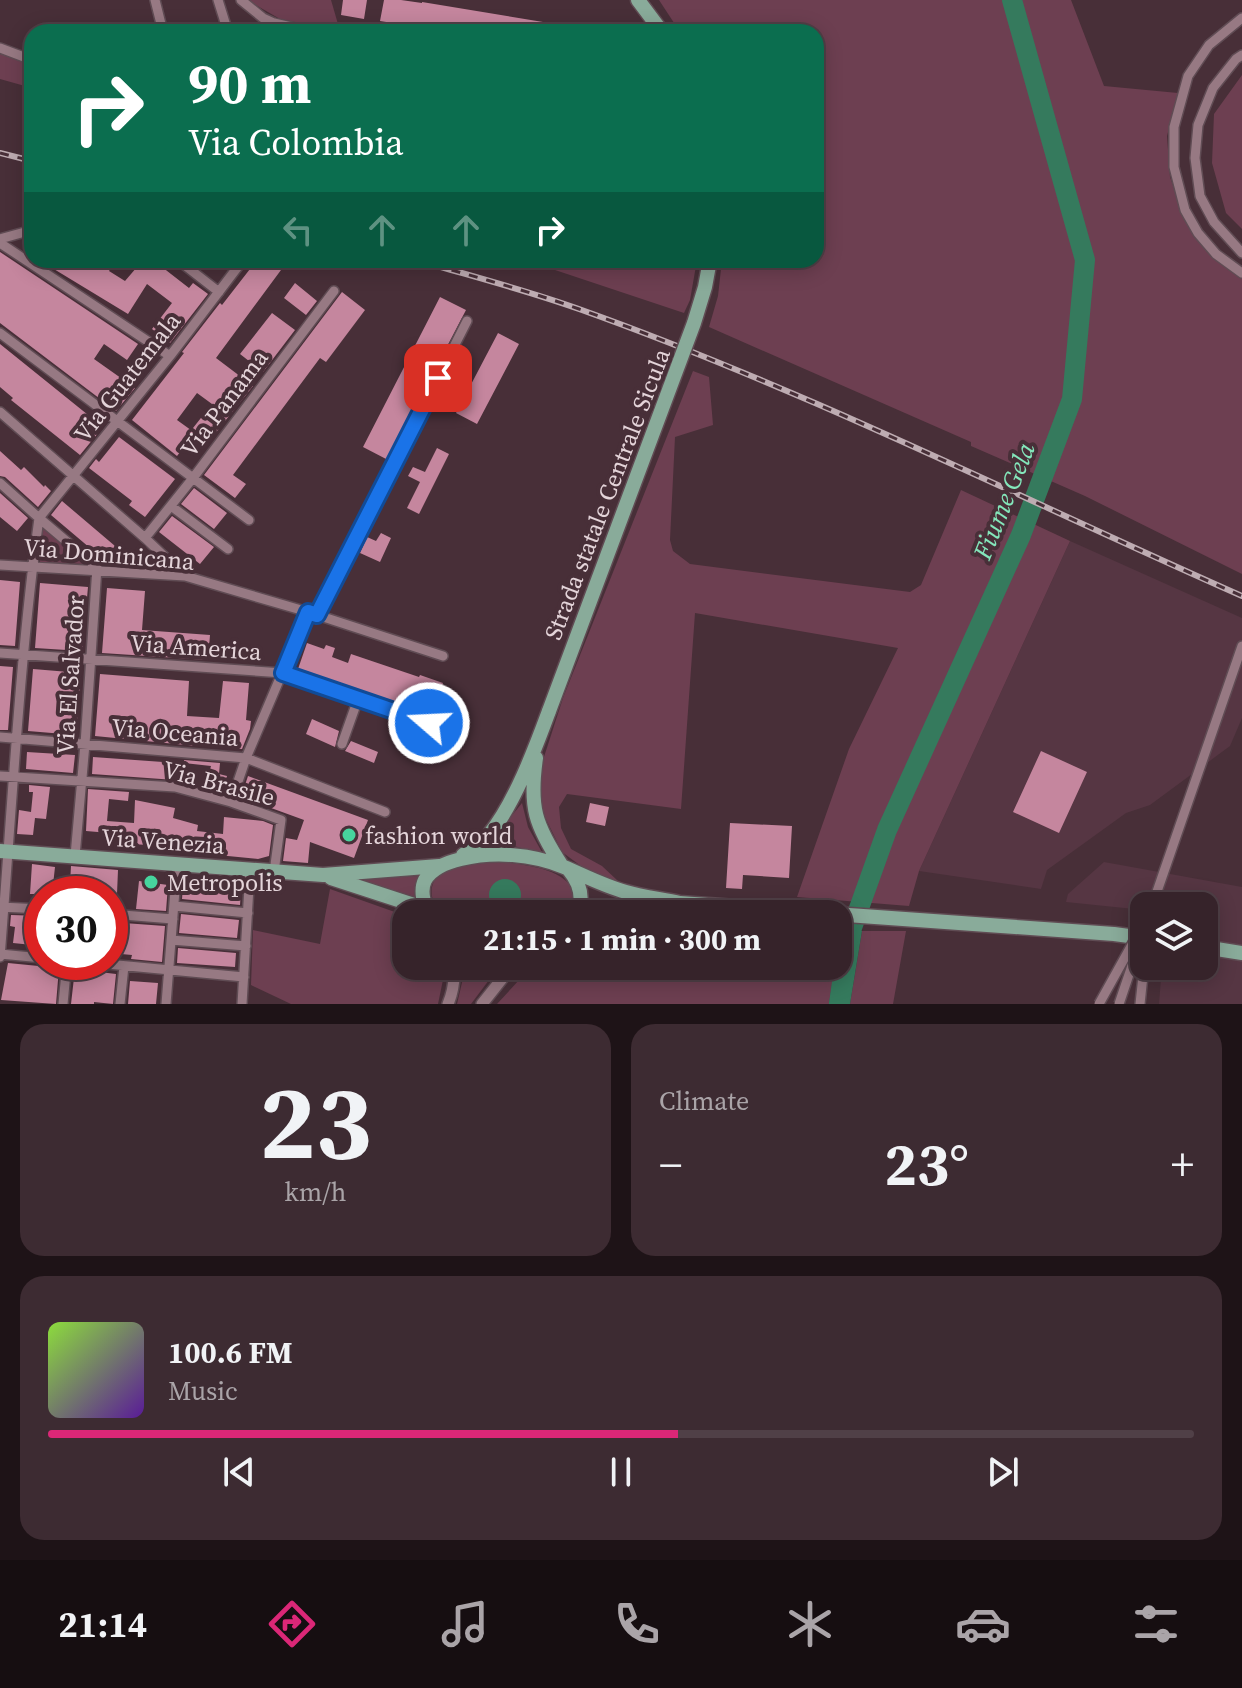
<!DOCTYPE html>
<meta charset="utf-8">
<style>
body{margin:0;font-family:"Source Serif 4",serif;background:#3d2b32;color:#f1f3f6;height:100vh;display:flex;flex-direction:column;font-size:30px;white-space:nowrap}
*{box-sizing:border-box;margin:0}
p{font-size:26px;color:#aaa4a8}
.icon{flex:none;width:44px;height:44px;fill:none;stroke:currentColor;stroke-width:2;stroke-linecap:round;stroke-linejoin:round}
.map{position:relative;height:1004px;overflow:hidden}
.panel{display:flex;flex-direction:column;gap:20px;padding:20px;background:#1e1317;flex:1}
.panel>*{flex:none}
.top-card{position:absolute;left:24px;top:24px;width:800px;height:244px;border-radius:24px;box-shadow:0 4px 20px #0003,0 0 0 2px #504047;background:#0b6e4f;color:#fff;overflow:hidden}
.fabs{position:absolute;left:1130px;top:892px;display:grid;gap:16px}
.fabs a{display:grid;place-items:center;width:88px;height:88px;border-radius:16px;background:#36232a;box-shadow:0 4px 20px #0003,0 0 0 2px #504047;font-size:40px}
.speed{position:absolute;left:24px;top:876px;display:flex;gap:16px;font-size:40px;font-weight:700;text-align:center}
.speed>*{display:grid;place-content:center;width:104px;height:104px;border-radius:50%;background:#36232a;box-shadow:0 4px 20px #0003,0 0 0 2px #504047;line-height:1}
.speed .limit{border:12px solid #d22;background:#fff;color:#111}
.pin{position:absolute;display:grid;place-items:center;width:68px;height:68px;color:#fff;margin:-34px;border-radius:16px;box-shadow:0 4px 12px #0006}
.me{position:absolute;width:88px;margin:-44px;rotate:289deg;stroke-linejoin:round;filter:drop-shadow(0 0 6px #0008)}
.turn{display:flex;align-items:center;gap:28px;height:168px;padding:0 32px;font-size:36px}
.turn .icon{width:104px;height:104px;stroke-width:2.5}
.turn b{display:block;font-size:56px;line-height:68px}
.lanes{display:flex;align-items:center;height:76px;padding:0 32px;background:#0003;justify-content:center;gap:40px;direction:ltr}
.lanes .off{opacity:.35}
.big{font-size:60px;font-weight:700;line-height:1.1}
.panel .card{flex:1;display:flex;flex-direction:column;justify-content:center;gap:12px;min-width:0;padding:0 28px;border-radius:24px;background:#3d2b32}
.panel .dial{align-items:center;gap:0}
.dial b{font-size:104px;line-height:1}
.song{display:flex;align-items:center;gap:24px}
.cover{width:96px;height:96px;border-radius:12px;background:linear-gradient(135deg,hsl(90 70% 55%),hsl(270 70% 35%))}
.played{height:8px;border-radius:4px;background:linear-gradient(90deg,#db2777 55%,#504047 55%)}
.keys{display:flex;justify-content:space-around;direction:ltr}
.heat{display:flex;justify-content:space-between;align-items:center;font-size:44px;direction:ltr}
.panel .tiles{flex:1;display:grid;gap:20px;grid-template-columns:1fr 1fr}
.card:last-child{grid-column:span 2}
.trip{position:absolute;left:392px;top:900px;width:460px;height:80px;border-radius:24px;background:#36232a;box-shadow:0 4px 20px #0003,0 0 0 2px #504047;font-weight:700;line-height:80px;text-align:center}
.dock{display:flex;height:128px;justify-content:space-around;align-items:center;background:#160e11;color:#aaa4a8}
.dock .icon{width:56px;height:56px}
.dock .selected{color:#db2777}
.dock b{font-size:36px;color:#f1f3f6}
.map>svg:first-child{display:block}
.built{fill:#563643}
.green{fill:#6d3f51}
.water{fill:#357a5d}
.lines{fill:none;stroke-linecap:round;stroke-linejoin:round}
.river{stroke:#357a5d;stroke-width:20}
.building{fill:#c5869e}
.minor-casing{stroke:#604c54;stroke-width:12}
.tertiary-casing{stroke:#604c54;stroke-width:14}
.primary-casing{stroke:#604c54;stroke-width:17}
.minor{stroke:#977983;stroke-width:9}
.tertiary{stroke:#977983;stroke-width:11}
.primary{stroke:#89ab9a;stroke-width:14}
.rail-casing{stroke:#beacb2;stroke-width:6}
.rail{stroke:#482f38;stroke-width:3;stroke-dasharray:9;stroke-linecap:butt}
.minor-bridge-casing{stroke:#604c54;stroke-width:12;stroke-linecap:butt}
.primary-bridge-casing{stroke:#604c54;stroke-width:17;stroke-linecap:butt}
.minor-bridge{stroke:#977983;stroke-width:9}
.primary-bridge{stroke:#89ab9a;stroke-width:14}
.route-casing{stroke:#114b97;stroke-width:20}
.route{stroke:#1a73e8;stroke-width:14}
.poi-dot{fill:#47d49e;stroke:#482f38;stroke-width:3}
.labels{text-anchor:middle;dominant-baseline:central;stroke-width:8;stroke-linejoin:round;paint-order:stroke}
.street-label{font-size:24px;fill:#e4d4d9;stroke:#482f38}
.poi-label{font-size:24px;fill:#e4d4d9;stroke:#482f38;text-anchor:start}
.water-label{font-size:26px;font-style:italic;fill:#84e7bb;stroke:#482f38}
</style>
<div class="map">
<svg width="1242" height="1004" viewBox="0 0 1242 1004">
<rect width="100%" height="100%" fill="#482f38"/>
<path class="built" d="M1070 541 1242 618V718L1230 746 1150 805 1126 813 1047 870 1041 889 919 871Z
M1104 862 1242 887V1004H1159L1162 966H1204V906H1144V910L1066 902 1068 894Z"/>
<path class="green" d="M247 0H331L340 31 280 19Z
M659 0H1071L1104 86 1178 93 1167 136 1170 177 1185 220 1215 259 1242 278V574L1085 496 971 446V442L709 327 718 296 722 260H816V32H680Z
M0 54 26 62 32 61V88L0 79Z
M1242 75V229L1226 213 1212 163 1214 114Z
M525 260H697L690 300 684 313Z
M693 371 709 377 713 425 675 437 670 540 673 551 690 564 910 592 921 585 961 490 1070 541 919 871 909 906 797 897 849 749 898 648 695 613 681 809 567 794 559 807 561 828 571 849 602 866 618 881 589 872 562 852 545 817 539 796 543 760 563 698Z
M43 527 84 564 40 562Z
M522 803 528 827 543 854 514 846 488 845Z
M489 861C512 863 579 866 574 902 574 906 571 910 570 914H443C428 901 427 882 444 871 456 863 475 863 489 861Z
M420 876 417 902 351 878Z
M330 889 406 916V966H442L444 975 438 1004H291L251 985 253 930 320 944Z
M862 931H906L893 1004H850Z
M462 966H501L495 972 471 1004H457L464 974Z
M532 966H835L829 1004H497Z"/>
<path class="water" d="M489 895a16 16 0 1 1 32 0a16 16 0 1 1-32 0Z
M842 927 862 931 850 1004H829L835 966H838V949Z"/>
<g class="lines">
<path class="river" d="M839 1004 848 939 887 830 1021 535 1072 399 1085 260 1012 0"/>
</g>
<path class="building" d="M343 0H367L364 19 341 15Z
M384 0H401L422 3V2L543 22 573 27V32H451L405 25 380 21Z
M0 252 138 344 127 360 104 344 94 359 135 388 116 411 0 323Z
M39 260H116L109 271 125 281 143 260H153L189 288 193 283 208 294 170 343 152 329 172 303 147 284 128 314Z
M257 260H268L281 270 216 358 253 386 209 441 193 428 212 404 197 393 177 420 195 433 177 456 132 420 184 353 182 352 220 303 222 305Z
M295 283 317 301 306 315 284 298Z
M342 292 365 310 326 362 320 358 233 475 246 484 235 498 204 475Z
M440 297 466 310 388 460 363 447Z
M272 313 295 330 263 372 240 354Z
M498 333 519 344 477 424 456 413Z
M0 344 103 427 80 455 11 400 13 398 0 387Z
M119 437 175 479 145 517 129 505 132 501 89 468 96 459 99 462Z
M437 448 449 454 419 514 407 508 420 482 408 476 413 467 425 472Z
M0 451 21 470 24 467 44 487 45 485 51 491 38 507 5 477 0 476Z
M194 488 227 513 214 529 181 504Z
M0 493 28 518 17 531 0 517Z
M62 501 115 546 103 559 51 515Z
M172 516 214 547 200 564 159 532Z
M381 533 391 538 380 562 360 553 367 537 376 541Z
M0 580 20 582 15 646 0 645Z
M40 583 88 587 82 651 35 648Z
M107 588 145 591 142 630 210 635 208 660 102 653Z
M307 643 324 649 326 645 335 648 332 657 348 663 351 654 419 677 420 675 443 683 436 704 409 695 405 706 298 669Z
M0 666 13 667 8 730H0Z
M33 669 81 673 76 735 28 731Z
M100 674 189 681 187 716 219 718 223 681 249 683 246 720 251 721 250 729 242 749 186 745 95 736Z
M312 719 339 731 335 747 306 734Z
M351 741 378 752 374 763 345 751Z
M1041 751 1087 772 1059 833 1013 812Z
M27 752 75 755 73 773 26 769Z
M93 757 177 763 175 780 92 774Z
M184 760 220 763 219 774 227 776 223 792 208 788 209 784H206L211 766 184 763Z
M248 776 368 820 354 858 310 842 308 863 283 861 286 838 297 840 304 820 241 797Z
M29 785 50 787 46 819 35 818 33 835 17 834 19 810 31 812 33 792H29Z
M88 789 129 792 128 801 109 799 107 821 134 823 135 800 175 808 173 818 198 825 197 831 223 834 224 817 263 821 273 825 269 856 258 859 146 848 147 845 133 844V835L86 831Z
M590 803 609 807 605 826 586 822Z
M730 823 792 826 789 878 743 875 742 889 726 888Z
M32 864 55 867 52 894H30Z
M71 866 118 870 117 894H74V885L70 884Z
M139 881 168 885 166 911 136 909Z
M183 886 241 890 240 905 182 899Z
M181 914 239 920 237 938 179 933Z
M11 915 42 916V946L13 943 15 927 10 926Z
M110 922 165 926 162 962 131 959 132 955 110 953Z
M178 948 236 953 235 967 177 963Z
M8 963 59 968 56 1004 1 1000Z
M75 969 116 974 113 1004 94 1002V1004H71Z
M130 981 158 983 156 1004H128Z"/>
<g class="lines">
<g class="minor-casing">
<path id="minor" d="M155 0 163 32
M218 0 228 32
M241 0 263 18 274 23 313 32
M1242 18 1209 45 1188 76 1174 127V167L1185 210 1198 233 1216 254 1242 273
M0 48 24 57 32 55
M1242 55 1236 59 1213 88 1198 125 1195 158 1200 196 1214 222 1242 253
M0 239 32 230
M0 243 170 356
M178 260 219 292
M0 333 249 520
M0 412 145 538 185 576
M0 483 39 518 170 356 243 260
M171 506 228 549
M145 538 193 478 334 291
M0 565 185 576 308 612 443 656
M317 615 467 321
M0 653 283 673 429 723
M0 737 246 758 385 812
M342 744 358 699
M0 776 175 787 231 802 281 820 274 872
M231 802 246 758 308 612
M174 906 248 913
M1152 906 1242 646
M0 907 42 909
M110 914 173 919
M171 940 246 946
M0 954 42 958
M0 957C12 810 19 663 39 518L97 567 85 744 75 856
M86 962 244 977
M63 1004 67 962
M120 1004 124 966
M166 1004 177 865
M242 1004 250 870
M1140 1004 1144 966"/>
</g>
<g class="tertiary-casing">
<path id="tertiary" d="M448 1004C453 992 455 978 453 966
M482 1004 505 975 515 966"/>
</g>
<g class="primary-casing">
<path id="primary" d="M638 0 662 32
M536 758C529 807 535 825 562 866
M0 851 323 875 439 866
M463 855C472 849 481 844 488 836 514 805 535 749 549 711
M569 870C580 883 584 897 578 914
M331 878 426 909
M431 914C423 906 420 890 425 880 433 867 448 862 461 859 494 851 532 854 564 867 585 876 604 886 626 892 643 897 662 899 680 903L1114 934 1144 938
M626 914 668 905
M1204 947 1242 953"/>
</g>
<use href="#minor" class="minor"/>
<use href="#tertiary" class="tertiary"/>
<use href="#primary" class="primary"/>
<g class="rail-casing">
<path id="rail" d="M0 153 32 161
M417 260C471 276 526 290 579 309 806 390 1022 499 1242 596"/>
</g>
<use href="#rail" class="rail"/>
<g class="minor-bridge-casing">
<path id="minor-bridge" d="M1099 1004 1144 923
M1119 1004 1142 936"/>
</g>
<g class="primary-bridge-casing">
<path id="primary-bridge" d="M549 711 694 323 705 287 710 260"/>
</g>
<use href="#minor-bridge" class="minor-bridge"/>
<use href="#primary-bridge" class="primary-bridge"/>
</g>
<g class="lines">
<g class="route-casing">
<path id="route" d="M429 723 283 673 308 612 317 615 438 378"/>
</g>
<use href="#route" class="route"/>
</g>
<g class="poi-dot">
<circle cx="349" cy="835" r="8"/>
<circle cx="151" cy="882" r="8"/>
</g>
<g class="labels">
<g class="street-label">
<text transform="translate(127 377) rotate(-52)">Via Guatemala</text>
<text transform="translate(224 403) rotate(-53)">Via Panama</text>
<text transform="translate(607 494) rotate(-69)">Strada statale Centrale Sicula</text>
<text transform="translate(109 554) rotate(5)">Via Dominicana</text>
<text transform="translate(196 647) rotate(4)">Via America</text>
<text transform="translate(70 675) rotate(-86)">Via El Salvador</text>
<text transform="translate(175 732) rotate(5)">Via Oceania</text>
<text transform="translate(219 783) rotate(15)">Via Brasile</text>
<text transform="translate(163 841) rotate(4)">Via Venezia</text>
</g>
<g class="poi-label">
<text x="365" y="835">fashion world</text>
<text x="167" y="882">Metropolis</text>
</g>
<g class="water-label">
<text transform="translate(1004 501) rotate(-68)">Fiume Gela</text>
</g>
</g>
</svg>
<div class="fabs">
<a><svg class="icon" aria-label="layers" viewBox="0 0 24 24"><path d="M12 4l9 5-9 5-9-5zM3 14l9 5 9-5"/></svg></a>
</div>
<div class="speed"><div class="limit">30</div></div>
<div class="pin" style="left:438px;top:378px;background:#d93025"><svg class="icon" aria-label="arrive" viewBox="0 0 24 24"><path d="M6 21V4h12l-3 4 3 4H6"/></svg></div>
<svg class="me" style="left:429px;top:723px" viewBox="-20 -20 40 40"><circle r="17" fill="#1a73e8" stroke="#fff" stroke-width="3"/><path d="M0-11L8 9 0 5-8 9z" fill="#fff"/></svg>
<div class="trip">21:15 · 1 min · 300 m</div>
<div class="top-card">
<div class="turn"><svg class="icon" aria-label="right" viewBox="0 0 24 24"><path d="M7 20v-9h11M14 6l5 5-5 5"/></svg><div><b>90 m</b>Via Colombia</div></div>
<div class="lanes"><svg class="icon off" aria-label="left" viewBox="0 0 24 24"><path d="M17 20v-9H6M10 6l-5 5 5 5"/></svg><svg class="icon off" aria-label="ahead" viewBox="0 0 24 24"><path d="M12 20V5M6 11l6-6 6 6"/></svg><svg class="icon off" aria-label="ahead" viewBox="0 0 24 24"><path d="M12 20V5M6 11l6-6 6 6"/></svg><svg class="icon" aria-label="right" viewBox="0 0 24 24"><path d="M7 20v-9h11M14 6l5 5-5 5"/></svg></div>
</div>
</div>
<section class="panel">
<div class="tiles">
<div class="card dial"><b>23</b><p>km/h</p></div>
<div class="card"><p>Climate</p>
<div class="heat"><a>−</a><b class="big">23°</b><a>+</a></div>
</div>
<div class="card">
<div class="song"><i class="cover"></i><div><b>100.6 FM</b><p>Music</p></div></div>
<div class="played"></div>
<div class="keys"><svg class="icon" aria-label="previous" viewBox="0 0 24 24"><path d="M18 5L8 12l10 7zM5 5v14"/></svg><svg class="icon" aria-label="pause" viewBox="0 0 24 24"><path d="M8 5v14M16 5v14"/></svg><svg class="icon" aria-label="next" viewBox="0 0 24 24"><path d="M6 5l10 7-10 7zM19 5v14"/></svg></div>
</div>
</div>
</section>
<nav class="dock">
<b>21:14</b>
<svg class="icon selected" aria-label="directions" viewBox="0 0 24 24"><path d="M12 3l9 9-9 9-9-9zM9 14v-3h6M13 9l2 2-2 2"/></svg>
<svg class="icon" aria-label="music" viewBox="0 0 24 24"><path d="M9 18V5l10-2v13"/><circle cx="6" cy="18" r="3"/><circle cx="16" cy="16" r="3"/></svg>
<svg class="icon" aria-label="phone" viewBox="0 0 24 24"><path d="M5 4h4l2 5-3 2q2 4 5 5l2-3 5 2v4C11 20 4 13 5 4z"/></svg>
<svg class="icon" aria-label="climate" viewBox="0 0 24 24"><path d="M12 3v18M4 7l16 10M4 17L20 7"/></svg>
<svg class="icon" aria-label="car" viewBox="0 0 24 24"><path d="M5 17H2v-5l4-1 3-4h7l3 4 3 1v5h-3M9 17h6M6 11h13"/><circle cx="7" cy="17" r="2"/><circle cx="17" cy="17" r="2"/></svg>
<svg class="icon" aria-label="filters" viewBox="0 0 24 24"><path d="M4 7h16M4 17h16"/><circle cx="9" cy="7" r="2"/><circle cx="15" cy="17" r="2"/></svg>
</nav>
